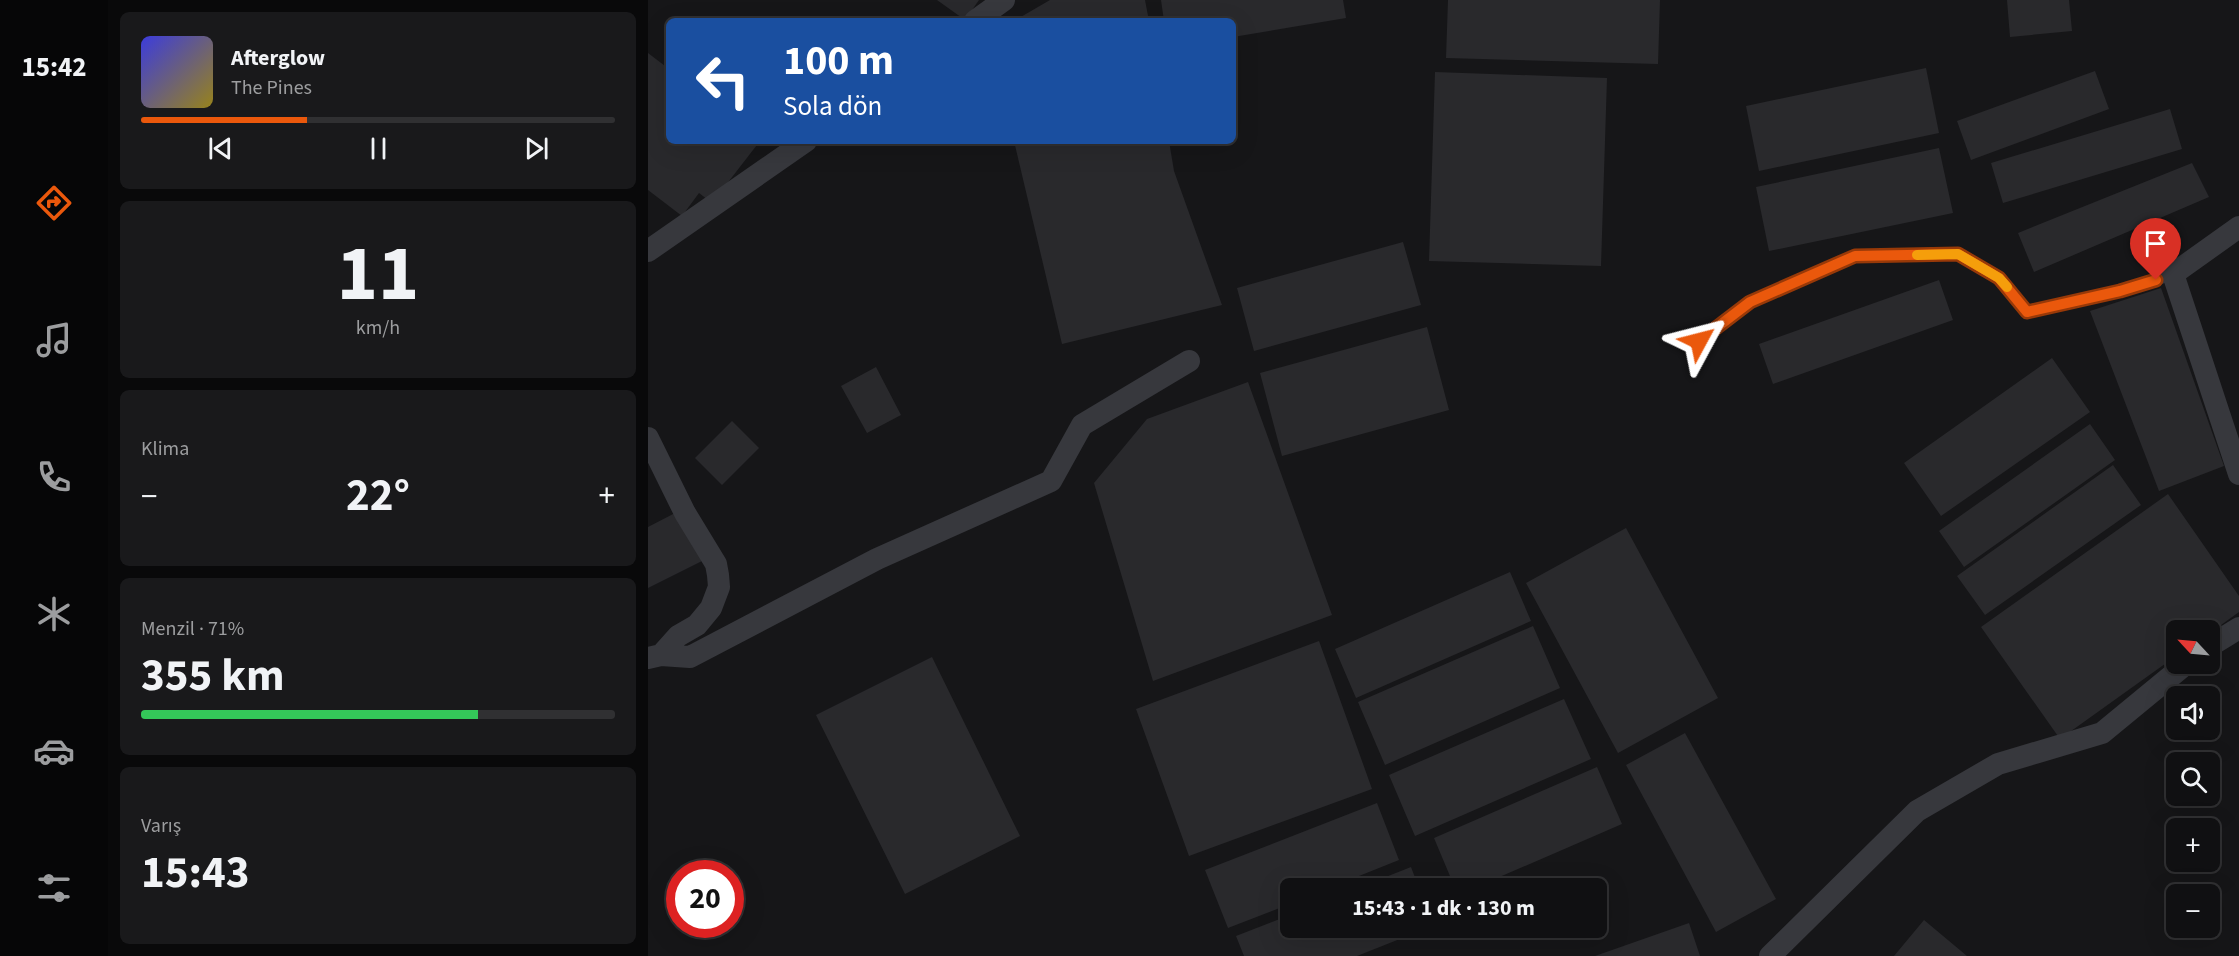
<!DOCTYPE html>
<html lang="tr">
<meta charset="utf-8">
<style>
body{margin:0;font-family:"Source Sans 3",sans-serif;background:#19191b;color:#f1f3f6;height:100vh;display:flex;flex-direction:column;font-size:22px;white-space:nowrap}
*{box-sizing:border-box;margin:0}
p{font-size:20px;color:#9c9d9f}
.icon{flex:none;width:33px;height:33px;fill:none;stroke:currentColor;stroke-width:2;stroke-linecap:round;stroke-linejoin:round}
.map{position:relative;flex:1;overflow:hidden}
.details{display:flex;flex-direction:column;gap:12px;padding:12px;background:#09090a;width:540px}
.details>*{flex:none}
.guide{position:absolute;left:18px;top:18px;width:570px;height:126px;border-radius:9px;box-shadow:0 6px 24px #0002,0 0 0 2px #303032;background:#1a4fa0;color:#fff;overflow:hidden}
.needle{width:39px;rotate:296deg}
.buttons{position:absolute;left:1518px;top:620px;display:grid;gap:12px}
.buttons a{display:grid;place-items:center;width:54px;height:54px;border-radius:9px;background:#101012;box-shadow:0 6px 24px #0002,0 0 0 2px #303032;font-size:30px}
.speed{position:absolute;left:18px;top:860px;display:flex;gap:12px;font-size:30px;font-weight:700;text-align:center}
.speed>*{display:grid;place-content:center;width:78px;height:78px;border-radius:50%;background:#101012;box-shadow:0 6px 24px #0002,0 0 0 2px #303032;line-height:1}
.speed .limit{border:9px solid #d22;background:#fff;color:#111}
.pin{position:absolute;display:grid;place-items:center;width:51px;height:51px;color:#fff;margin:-62px -26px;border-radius:50% 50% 50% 0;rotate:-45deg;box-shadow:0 0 6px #0007}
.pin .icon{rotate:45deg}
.me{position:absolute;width:66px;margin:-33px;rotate:52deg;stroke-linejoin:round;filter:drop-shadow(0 0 4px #0008)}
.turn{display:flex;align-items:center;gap:21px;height:126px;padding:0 18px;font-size:27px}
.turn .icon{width:78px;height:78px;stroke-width:2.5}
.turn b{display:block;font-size:42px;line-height:51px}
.big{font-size:45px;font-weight:700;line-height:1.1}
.details .tile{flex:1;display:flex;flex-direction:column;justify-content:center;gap:9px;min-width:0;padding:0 21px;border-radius:9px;background:#19191b}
.details .dial{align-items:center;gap:0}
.dial b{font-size:78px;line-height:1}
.song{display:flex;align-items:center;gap:18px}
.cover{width:72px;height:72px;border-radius:9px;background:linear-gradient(135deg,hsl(240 70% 55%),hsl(50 70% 35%))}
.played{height:6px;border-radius:3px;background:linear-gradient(90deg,#ea580c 35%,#303032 35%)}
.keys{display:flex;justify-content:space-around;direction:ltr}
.heat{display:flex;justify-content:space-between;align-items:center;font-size:33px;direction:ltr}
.charge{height:9px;border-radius:4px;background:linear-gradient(90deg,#34c759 71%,#303032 0)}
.trip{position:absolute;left:632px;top:878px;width:327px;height:60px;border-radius:9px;background:#101012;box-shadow:0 6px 24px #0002,0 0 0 2px #303032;font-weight:700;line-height:60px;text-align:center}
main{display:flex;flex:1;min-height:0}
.tabs{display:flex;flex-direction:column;width:108px;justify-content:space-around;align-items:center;background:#060607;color:#9c9d9f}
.tabs .icon{width:42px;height:42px}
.tabs .selected{color:#ea580c}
.tabs b{font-size:27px;color:#f1f3f6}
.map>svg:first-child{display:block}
.building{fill:#29292c}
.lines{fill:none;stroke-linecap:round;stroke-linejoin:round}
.lane{stroke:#37383d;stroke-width:12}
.street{stroke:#37383d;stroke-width:22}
.route-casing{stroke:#983908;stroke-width:15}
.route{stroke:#ea580c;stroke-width:10}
.slow{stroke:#f59e0b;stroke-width:10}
</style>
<main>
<nav class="tabs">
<b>15:42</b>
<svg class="icon selected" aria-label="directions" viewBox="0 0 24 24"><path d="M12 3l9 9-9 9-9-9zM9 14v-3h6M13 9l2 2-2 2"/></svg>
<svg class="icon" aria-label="music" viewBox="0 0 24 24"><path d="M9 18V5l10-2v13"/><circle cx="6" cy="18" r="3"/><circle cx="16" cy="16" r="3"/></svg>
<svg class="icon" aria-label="phone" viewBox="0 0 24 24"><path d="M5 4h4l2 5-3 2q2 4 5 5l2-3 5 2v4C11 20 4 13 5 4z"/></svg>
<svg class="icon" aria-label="climate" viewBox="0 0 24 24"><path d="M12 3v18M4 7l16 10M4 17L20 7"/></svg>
<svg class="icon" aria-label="car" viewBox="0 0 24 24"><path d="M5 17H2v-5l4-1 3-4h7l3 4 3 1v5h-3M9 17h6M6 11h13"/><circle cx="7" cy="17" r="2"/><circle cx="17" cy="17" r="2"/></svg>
<svg class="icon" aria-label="filters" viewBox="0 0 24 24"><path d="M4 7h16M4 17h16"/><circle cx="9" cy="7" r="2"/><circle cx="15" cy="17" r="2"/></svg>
</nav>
<section class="details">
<div class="tile">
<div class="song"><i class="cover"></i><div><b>Afterglow</b><p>The Pines</p></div></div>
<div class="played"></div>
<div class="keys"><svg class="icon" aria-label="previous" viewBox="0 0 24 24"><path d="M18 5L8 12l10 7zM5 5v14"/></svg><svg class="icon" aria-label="pause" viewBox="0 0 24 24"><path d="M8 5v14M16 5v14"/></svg><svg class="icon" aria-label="next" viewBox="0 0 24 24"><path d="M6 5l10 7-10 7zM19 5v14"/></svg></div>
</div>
<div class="tile dial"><b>11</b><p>km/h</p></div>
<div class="tile"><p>Klima</p>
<div class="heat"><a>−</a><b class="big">22°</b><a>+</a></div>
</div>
<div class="tile"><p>Menzil · 71%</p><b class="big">355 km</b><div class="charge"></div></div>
<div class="tile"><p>Varış</p><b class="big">15:43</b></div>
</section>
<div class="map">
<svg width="1591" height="956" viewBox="0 0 1591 956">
<rect width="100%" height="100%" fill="#161618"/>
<path class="building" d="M289 0H331L317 20Z
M402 0H497L501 21H366Z
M513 0H695L698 18 585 37V21H516Z
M800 0H1012L1010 64 798 58Z
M1359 0H1421L1424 31 1362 37Z
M0 53 21 69V141H112L64 203 51 193 34 216 0 190Z
M1278 68 1291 133 1111 171 1098 106Z
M1447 71 1461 109 1323 160 1309 121Z
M787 72 959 78 953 266 781 261Z
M1522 109 1534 149 1355 203 1343 163Z
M366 141H521L526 171 574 305 414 344Z
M1291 148 1305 213 1121 251 1108 187Z
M1544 163 1561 197 1386 272 1370 233Z
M755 242 773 305 606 351 589 288Z
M1291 280 1305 320 1125 384 1111 344Z
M1513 288 1576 466 1511 491 1442 311Z
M779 327 801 410 634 456 612 373Z
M1404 358 1442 412 1293 516 1256 463Z
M228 367 253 415 219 433 193 386Z
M600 382 684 615 505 681 446 483 499 419Z
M84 421 111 448 74 485 47 458Z
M1442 424 1467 460 1316 567 1291 531Z
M1465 465 1493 505 1337 615 1309 576Z
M1520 494 1591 596V612L1562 633V630H1528V656L1412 739 1333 627Z
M29 512 54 561 0 588V527Z
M978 528 1070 698 970 753 878 583Z
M862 572 883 621 708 698 687 649Z
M885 626 912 688 737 765 710 702Z
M671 641 724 789 541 856 488 709Z
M284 657 372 836 257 894 168 715Z
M916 699 943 759 767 836 741 775Z
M1037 733 1128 899 1068 932 978 765Z
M949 767 974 824 826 888H807L786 838Z
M729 803 751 860 681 888H642V904L580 928 557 870Z
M763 867 771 888H710Z
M642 915V927H782L709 956H596L588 936Z
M1276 920 1319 956H1246Z
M1041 923 1052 956H947Z"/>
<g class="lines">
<path class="lane" d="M1051 341 1102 302 1207 256 1310 253 1351 278 1379 312 1472 291 1525 274"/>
<path class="street" d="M327 21 356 0
M1591 227 1525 274 1591 474
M0 251 158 141
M0 438 37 513 68 564 70 575 71 587 63 608 49 625 30 636 13 655
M1562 646 1591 628
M0 658 13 655 42 657 229 559 403 481 434 425 541 361
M1122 956 1269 811 1350 764 1454 733 1539 663"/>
</g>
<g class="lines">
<g class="route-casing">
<path id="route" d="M1051 341 1102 302 1207 256 1310 254 1351 278 1379 312 1472 291 1508 280"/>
</g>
<use href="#route" class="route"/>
<path class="slow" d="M1269 255 1310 254 1351 278 1359 287"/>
</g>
</svg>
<div class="buttons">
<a><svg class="needle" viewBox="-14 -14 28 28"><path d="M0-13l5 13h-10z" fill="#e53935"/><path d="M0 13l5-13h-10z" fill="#9c9d9f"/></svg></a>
<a><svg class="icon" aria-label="sound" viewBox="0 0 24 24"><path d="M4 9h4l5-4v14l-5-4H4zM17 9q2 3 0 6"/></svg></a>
<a><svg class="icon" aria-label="search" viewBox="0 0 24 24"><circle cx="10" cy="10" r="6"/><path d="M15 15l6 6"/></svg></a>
<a>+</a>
<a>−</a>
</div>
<div class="speed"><div class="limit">20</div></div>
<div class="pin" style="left:1508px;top:280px;background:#d93025"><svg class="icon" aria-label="arrive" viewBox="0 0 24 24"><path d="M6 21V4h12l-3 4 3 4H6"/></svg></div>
<svg class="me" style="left:1051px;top:341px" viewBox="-20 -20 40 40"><path d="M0-17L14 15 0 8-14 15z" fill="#ea580c" stroke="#fff" stroke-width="4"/></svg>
<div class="trip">15:43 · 1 dk · 130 m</div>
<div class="guide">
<div class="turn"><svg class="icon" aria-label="left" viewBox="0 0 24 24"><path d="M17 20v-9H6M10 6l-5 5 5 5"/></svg><div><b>100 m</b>Sola dön</div></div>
</div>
</div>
</main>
